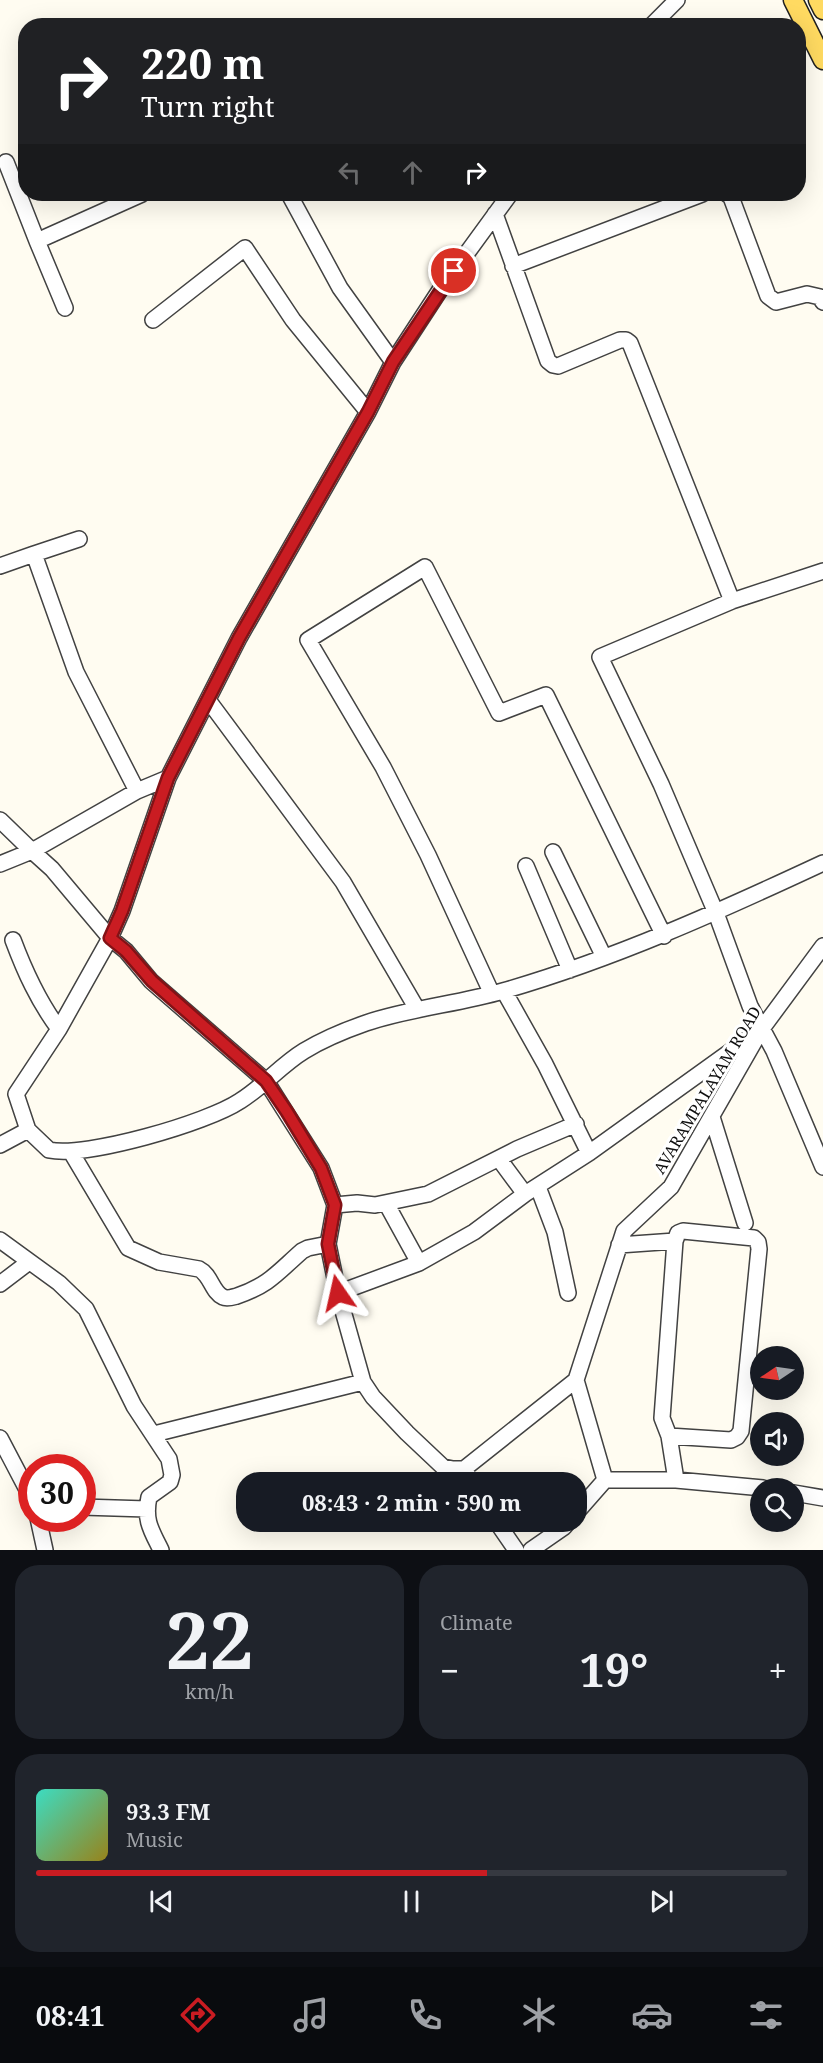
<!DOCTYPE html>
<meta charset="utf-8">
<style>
body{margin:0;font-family:"Noto Serif",serif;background:#20242c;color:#f1f3f6;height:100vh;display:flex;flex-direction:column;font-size:22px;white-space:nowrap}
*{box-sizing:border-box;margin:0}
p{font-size:20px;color:#9ea1a6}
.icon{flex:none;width:33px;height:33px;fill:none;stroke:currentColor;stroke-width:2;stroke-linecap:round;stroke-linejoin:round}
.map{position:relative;height:1550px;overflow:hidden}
.drawer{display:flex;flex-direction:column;gap:15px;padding:15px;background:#0d0f14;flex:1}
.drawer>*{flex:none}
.top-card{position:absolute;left:18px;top:18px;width:788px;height:183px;border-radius:24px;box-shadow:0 6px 24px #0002;background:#202124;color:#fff;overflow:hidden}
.needle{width:39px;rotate:257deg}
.controls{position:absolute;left:750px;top:1346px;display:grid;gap:12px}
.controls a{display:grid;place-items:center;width:54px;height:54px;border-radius:50%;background:#171b24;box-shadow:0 6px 24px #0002;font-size:30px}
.speed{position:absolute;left:18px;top:1454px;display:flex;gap:12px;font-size:30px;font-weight:700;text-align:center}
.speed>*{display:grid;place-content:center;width:78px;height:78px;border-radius:50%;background:#171b24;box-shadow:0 6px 24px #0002;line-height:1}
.speed .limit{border:9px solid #d22;background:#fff;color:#111}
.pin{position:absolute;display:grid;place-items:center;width:51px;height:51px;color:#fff;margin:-26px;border:3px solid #fff;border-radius:50%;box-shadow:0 2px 6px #0007}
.me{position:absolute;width:66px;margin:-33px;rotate:349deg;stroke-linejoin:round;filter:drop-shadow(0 0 4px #0008)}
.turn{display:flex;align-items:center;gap:21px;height:126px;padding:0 24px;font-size:27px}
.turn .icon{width:78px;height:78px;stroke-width:2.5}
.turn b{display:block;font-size:42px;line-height:51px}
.lanes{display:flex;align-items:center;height:57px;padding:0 24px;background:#0003;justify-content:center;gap:30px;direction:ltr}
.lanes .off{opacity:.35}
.big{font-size:45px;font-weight:700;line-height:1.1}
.drawer .widget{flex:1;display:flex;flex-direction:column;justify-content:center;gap:9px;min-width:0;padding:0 21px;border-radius:24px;background:#20242c}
.drawer .dial{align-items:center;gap:0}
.dial b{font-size:78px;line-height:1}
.song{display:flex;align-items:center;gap:18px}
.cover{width:72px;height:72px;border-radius:9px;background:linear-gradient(135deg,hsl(170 70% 55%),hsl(50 70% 35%))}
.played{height:6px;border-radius:3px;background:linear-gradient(90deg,#ca1c22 60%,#363941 60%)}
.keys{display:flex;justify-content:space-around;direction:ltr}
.heat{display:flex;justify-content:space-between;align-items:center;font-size:33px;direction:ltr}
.drawer .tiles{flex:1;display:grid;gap:15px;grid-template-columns:1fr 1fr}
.widget:last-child{grid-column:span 2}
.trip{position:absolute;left:236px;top:1472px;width:351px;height:60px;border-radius:24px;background:#171b24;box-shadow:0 6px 24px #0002;font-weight:700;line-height:60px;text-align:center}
.menu{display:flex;height:96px;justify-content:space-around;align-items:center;background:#090b0e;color:#9ea1a6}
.menu .icon{width:42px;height:42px}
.menu .selected{color:#ca1c22}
.menu b{font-size:27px;color:#f1f3f6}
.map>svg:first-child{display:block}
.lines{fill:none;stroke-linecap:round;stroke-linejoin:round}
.minor-casing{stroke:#424242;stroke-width:18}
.major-casing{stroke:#202020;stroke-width:21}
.minor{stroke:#fff;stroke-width:15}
.major{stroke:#ffda61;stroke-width:18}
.route-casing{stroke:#831216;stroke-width:15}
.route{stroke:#ca1c22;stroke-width:10}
.labels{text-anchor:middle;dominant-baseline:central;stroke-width:6;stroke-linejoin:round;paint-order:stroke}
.street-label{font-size:16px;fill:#0f0f0f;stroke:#fff}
</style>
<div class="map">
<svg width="823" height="1550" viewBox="0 0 823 1550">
<rect width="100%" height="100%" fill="#fffcf1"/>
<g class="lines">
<g class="minor-casing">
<path id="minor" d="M651 26 677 0
M6 162 37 241 142 194
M289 194 340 288 393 362
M510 194 440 290 393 362 368 412 239 638 168 778 122 911 110 938 59 1029 16 1094 28 1130 49 1150C86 1158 207 1123 240 1101 263 1087 281 1065 304 1051 322 1040 346 1030 366 1023 411 1008 458 1004 503 991 614 959 718 912 823 863
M727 194 731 197 768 296 776 302 807 294 820 297 823 302
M495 214 548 361 553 365 558 366 620 340H626L630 343 732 601
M37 241 65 308
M513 266 702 194
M153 320 245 248 293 320 368 412
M34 554 79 539
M0 566 34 554 76 672 137 791
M823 571 732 601 600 657 661 784 716 913 750 1006 774 1051 823 1167
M208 700 343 882 417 1009
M0 820 32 851 137 791 168 778
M553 852 604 957
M0 864 32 851 52 869 110 938 126 951 151 981 266 1081 321 1168 335 1205 328 1244 338 1293 363 1382 373 1397 407 1433 443 1467 453 1469H464L472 1482
M526 866 570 970
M13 940C25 972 38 1001 59 1029
M504 991 545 1064 589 1153
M492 994 428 855 383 767 308 640 425 567 499 713 546 695 664 936
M712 1117 745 1223
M0 1145 28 1130
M71 1152 128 1248 159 1262 199 1269C211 1275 212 1292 223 1297 227 1299 233 1297 237 1296 269 1285 277 1273 302 1251L308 1248 328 1244
M499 1159 525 1194
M538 1187 555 1232 568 1293
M386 1203 419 1263
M335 1205 357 1203 375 1205 428 1194 517 1149 576 1124
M0 1240 59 1283 86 1309 134 1406 169 1459 172 1475 170 1482 149 1497C144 1520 151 1530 161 1550
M619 1245 675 1241 662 1418 669 1436 676 1480
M0 1284 29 1262
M338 1293 419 1263 474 1232 525 1194 589 1153 756 1033
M154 1434 363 1382
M669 1436 731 1440 737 1437 741 1431 759 1249 758 1242 754 1238 683 1231 678 1233 675 1241
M0 1438 32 1499
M464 1469 576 1380
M605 1480H676L763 1488
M794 1493 823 1498
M82 1507 147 1509
M576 1513 605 1480 576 1380 624 1231 671 1187 761 1030 823 946
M38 1518 45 1550
M496 1521 516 1550
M531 1550 564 1527 569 1521"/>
</g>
<g class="major-casing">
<path id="major" d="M793 0 823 60
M818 0 823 10"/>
</g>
<use href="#minor" class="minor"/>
<use href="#major" class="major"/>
</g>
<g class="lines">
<g class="route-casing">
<path id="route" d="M338 1293 328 1244 335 1205 321 1168 287 1112 266 1081 152 981 126 951 110 938 122 911 168 778 239 638 368 412 393 362 454 271"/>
</g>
<use href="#route" class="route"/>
</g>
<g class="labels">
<g class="street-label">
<text transform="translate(707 1090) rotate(-59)">AVARAMPALAYAM ROAD</text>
</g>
</g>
</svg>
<div class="controls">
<a><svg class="needle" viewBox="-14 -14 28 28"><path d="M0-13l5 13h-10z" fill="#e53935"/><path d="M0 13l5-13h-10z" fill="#9ea1a6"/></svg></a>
<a><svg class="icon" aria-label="sound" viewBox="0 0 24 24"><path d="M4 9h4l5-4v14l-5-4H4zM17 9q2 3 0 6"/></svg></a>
<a><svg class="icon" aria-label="search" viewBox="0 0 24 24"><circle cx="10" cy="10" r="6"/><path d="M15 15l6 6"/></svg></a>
</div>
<div class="speed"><div class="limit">30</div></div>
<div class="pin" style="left:454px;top:271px;background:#d93025"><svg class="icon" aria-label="arrive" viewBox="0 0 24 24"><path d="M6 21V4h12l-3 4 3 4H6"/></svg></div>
<svg class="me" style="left:338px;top:1293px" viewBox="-20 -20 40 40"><path d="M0-17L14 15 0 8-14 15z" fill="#ca1c22" stroke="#fff" stroke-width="4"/></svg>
<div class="trip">08:43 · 2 min · 590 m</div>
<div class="top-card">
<div class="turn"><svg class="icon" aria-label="right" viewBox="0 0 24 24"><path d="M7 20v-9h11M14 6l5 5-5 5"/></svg><div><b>220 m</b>Turn right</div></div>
<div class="lanes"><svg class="icon off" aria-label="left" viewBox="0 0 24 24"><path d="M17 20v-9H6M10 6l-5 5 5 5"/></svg><svg class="icon off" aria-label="ahead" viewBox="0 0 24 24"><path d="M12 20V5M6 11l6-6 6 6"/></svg><svg class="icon" aria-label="right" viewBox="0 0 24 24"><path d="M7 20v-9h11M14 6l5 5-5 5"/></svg></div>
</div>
</div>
<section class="drawer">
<div class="tiles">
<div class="widget dial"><b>22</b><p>km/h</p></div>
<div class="widget"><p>Climate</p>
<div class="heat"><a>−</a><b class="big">19°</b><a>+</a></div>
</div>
<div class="widget">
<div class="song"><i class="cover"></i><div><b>93.3 FM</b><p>Music</p></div></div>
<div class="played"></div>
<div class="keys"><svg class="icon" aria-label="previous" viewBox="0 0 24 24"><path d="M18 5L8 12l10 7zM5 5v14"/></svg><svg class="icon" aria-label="pause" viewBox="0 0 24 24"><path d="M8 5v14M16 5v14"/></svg><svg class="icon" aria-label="next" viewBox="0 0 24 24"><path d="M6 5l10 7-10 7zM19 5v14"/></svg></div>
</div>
</div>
</section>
<nav class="menu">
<b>08:41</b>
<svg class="icon selected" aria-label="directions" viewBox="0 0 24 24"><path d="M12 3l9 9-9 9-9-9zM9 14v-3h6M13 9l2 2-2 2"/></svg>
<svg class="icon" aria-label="music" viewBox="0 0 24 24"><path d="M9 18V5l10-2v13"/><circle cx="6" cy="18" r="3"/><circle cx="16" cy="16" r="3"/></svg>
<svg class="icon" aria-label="phone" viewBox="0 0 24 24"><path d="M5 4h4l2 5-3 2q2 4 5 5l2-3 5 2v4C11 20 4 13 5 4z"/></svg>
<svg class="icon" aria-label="climate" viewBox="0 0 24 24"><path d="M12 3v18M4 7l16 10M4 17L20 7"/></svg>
<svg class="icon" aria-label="car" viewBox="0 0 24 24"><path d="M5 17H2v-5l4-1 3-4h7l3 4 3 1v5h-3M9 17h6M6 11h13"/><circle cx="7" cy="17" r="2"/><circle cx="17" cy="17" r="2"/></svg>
<svg class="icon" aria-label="filters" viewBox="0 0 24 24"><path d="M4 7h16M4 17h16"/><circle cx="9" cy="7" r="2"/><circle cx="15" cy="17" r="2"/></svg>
</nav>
